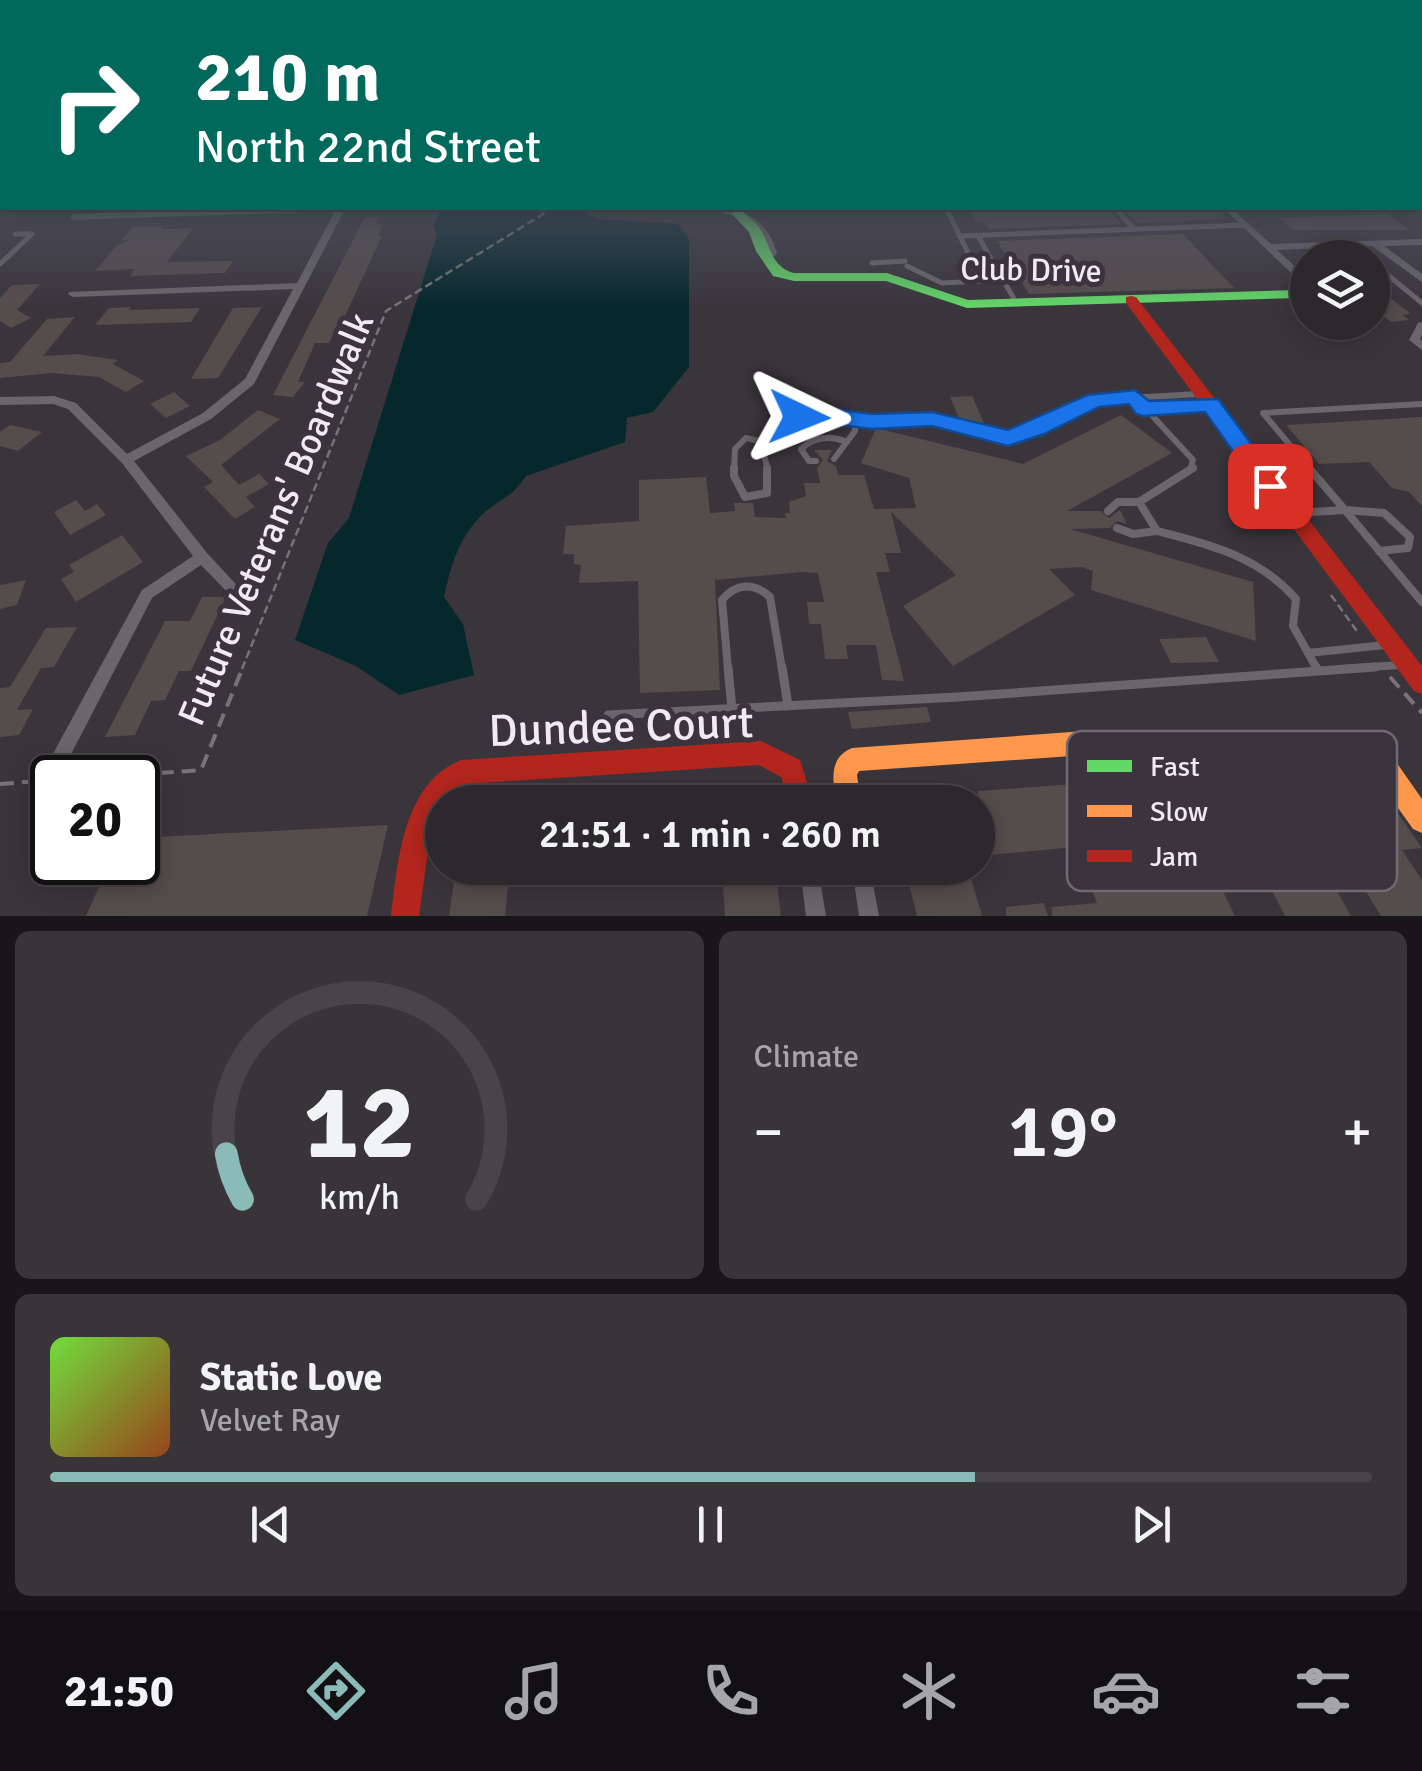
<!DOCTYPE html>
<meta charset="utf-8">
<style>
body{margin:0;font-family:Signika,sans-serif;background:#383438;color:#f1f3f6;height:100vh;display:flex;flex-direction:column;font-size:38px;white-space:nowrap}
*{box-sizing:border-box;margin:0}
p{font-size:32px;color:#a6a6a9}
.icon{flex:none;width:55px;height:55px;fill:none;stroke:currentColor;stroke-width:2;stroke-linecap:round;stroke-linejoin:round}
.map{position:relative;height:916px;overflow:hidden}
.sheet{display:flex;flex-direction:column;gap:15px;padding:15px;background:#181618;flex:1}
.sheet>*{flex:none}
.guide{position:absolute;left:0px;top:0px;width:1422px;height:210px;box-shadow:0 5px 25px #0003,0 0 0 2px #484448;background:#00695c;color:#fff;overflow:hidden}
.tools{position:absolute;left:1290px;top:240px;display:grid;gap:20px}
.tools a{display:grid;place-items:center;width:100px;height:100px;border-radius:50%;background:#2c282c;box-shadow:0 5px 25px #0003,0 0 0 2px #484448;font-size:50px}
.speed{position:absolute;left:30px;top:755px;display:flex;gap:20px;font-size:50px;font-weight:700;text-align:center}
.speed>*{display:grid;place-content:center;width:130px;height:130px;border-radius:50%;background:#2c282c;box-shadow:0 5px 25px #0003,0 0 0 2px #484448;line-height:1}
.speed .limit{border:5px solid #111;border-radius:15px;background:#fff;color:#111}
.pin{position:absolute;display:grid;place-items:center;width:85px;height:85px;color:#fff;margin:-42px;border-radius:20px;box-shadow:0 5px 15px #0006}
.me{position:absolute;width:110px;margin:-55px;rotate:92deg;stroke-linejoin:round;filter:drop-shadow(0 0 8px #0008)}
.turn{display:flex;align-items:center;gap:35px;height:210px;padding:0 30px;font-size:45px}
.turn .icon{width:130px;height:130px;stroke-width:2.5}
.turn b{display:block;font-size:70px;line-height:85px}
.big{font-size:75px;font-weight:600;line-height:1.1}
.sheet .widget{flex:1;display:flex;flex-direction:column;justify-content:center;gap:15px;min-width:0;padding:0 35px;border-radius:15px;background:#383438}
.sheet .dial{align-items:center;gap:0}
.dial svg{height:260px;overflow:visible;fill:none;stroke:#484448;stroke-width:7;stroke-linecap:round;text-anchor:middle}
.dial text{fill:#f1f3f6;stroke:none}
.song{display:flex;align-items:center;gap:30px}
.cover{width:120px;height:120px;border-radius:15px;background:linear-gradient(135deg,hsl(100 70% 55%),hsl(20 70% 35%))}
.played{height:10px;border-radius:5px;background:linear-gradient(90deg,#8bbbb9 70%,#484448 70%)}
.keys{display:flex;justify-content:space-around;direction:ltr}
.heat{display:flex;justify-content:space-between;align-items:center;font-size:55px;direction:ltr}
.sheet .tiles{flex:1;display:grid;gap:15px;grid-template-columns:1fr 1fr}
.widget:last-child{grid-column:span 2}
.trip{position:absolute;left:425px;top:785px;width:570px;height:100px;border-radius:50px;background:#2c282c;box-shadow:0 5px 25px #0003,0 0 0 2px #484448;font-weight:600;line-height:100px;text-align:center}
.tab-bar{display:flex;height:160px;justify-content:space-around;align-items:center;background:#121012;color:#a6a6a9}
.tab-bar .icon{width:70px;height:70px}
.tab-bar .on{color:#8bbbb9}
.tab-bar b{font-size:45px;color:#f1f3f6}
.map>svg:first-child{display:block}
.water{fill:#05282c}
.building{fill:#554c4c}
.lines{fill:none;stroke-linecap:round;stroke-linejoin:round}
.path-far1{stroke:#767477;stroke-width:2.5;stroke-dasharray:8 4;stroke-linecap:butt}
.path{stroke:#767477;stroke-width:4;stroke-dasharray:14 8;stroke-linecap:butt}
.lane-far3{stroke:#6a666b;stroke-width:5}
.lane-far2{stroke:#6a666b;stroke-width:6}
.lane-far1{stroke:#6a666b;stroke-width:8}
.lane{stroke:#6a666b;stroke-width:9}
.street{fill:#6a666b;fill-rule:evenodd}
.fast{fill:#63d668;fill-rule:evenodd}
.slow{fill:#ff974d;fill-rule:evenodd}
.jam{fill:#b3261e;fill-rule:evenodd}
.route{fill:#1a73e8;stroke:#114b97;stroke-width:2.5}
.labels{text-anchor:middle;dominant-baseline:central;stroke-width:10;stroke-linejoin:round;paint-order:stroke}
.far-street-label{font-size:32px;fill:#f0ebf2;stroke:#3b333d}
.street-label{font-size:38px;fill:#f0ebf2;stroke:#3b333d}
.near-street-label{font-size:45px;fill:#f0ebf2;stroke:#3b333d}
.key{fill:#3b333d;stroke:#716a73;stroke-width:2.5}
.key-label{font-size:28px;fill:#f0ebf2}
</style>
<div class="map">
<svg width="1422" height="916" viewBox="0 0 1422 916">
<rect width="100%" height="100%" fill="#3a353b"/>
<path class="water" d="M441 208H578L598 219 678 224 689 239V367L653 412 627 418 625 442 526 476C510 501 496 499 479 518 458 540 450 568 444 597L463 624 474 675 399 695 356 666 295 640 328 543 349 518 437 235 433 226Z"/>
<path class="building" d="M967 208H1109L1121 224 989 229 985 222H976Z
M1123 208H1215L1228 219 1137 223Z
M1388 214 1409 230H1293L1279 218Z
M365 217H379L376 224H383L378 236H382L344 318H340L329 343H315L298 382H305L293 397 273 395Z
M164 226 161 229 193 228 167 262 233 261 225 273 130 276 135 269 95 271 116 246 130 240 121 241 132 227Z
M1183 234 1234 288 1029 294 997 241Z
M40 284 17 310 31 318 11 328 0 321V298L12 285Z
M1372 284 1411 314 1402 315 1409 320 1391 322 1384 316 1372 317Z
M131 307 129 310 200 308 191 322 95 325 109 308Z
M262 307 218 378 191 379 233 308Z
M75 317 43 356 76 354 118 360 113 364 144 381 126 392 99 377 52 373 0 378V363L10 362 47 319Z
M174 392 190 406 166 418 150 404Z
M972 396 985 425 959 418 950 397Z
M258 410 280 419 221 465 239 485 259 474 269 484 246 497 255 507 235 519 204 487 213 482 186 456 220 440Z
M1121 415 1172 453 1067 511H1101L1109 518 1120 510 1127 524 1117 521 1110 528 1070 529 1253 582 1256 641 1091 590 1093 571 1081 567 1049 569 1075 595 953 666 903 606 956 575 891 512 901 553H885L890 572H876L904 681 882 680 876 645H846L848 659H825L821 624H809L807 602H824L818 573 801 572 715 580 720 690 640 693 638 581 579 583 581 565 574 564V554H563L566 526 639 521V480L706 477 710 513 735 511 734 503H753L755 517 786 518 785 513H790L789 502 806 496 804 483H820L817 468 823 460 814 450H832L827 461 836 466 838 475H864L874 509 916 508 909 478 861 463 876 428 1023 464Z
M1422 417V506L1409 492 1392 488 1369 462 1319 464 1286 425Z
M10 425 42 432 18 451 0 446V432Z
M76 500 85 511 97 504 106 515 70 535 54 512Z
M122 535 143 562 76 602 61 579 74 572 69 565Z
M26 580 17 605 0 609V585Z
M202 597H226L191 671H179L165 700 151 701 135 735 105 737 165 621H190Z
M77 627 54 667 41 668 17 710 33 709 19 735 0 737V688L10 687 46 628Z
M1206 637 1219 662 1171 663 1159 639Z
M927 707 931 722 852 729 848 712Z
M1104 782 1115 806 1379 786 1422 848 1402 850 1422 880V916H1381L1344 856 1318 858 1351 916H1285L1257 862 1210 865 1235 916H1052V907L1097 903 1075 847 978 856V791Z
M388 825 367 916H86L110 862H138V838Z
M456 868H510L505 916H449Z
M722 868H775L781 916H725Z
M905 868H968L982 916H917Z
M1044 903 1048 916H1006V907Z"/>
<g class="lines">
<path class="path-far1" d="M1331 595 1359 634
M242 669 386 311 553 208"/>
<path class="path" d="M1390 677 1422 713
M94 778 201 770 243 667
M0 784 52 780"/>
<path class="lane-far3" d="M1115 208 1133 228
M984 235 979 238 1017 304
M959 236 1245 225
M1351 244 1367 258
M1372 262 1422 303
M872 263 905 261
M0 264 32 234H15
M907 266 942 283 982 281 946 208"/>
<path class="lane-far2" d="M1136 398 1193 460 1190 470
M1145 408 1207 404
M760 441 768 470
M760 441 773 418 826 415 872 421 932 419 1008 438 1095 400 1198 394
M834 459 855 431V419
M816 461H809L801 449C815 436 830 435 847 442
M734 470 735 449 746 438 760 441
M1311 470 1263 413 1422 404"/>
<path class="lane-far1" d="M734 468V476L745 497 767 493V468
M1193 468 1139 502 1157 531C1211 545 1258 556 1296 599L1293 626 1317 669
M1309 468 1345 510 1384 513 1410 537 1408 548 1379 551
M1108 511 1118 502H1139
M1296 513 1345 510 1422 602
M1117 528 1133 534 1157 531
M1308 653 1385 645
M728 669 722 600C736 583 754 582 770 597L782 669
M1340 669 1400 665"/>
<path class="lane" d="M728 667 732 709
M782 667 788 706
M1316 667 1318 671
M608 715 958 697 1375 667"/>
<path class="street" d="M290 208H360L356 211H344L254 384 211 419 134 461 207 553 246 595 244 599 239 601 234 599 201 565 152 598 67 762 61 764 55 762 52 756 55 750 142 590 193 556 122 463 68 409 53 404 0 405V397L54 396 76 403 127 454 203 413 245 379 293 289 73 297 68 294 69 292 297 283 335 211 74 220 70 217 74 214Z
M710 208C742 206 768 220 777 253 774 257 770 259 765 258L763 256 767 252C758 216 738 220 710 208Z
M1223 208H1231L1271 244 1422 239V245L1384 246 1422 274V282L1372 246 1277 250 1308 278V287L1305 286Z
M1422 322V335L1420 339 1422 341V350L1409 340 1418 323Z
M800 868H818L826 916H806Z
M852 868H870L879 916H859Z"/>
<path class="fast" d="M734 211H742C748 217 756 223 760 229 771 246 771 267 794 273H887L968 300 1297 290 1308 286V295L1299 298 967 308 886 281H794L773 276 756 251 749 232 732 214Z"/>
<path class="slow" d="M1085 731 1152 754 1354 736 1394 759 1422 799V833L1413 829 1376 777 1351 760 1152 778 1085 755 859 771 857 775 861 802H836C833 781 828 758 852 748Z"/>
<path class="jam" d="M1131 296 1136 297 1422 666V694L1414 691 1126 303V297Z
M761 741 800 760 813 802H789L781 777 759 765 465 784 446 802H442L430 836 419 916H391C398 862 402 784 461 760Z"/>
</g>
<linearGradient id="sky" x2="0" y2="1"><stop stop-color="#201d20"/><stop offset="0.58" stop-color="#4f5160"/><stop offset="1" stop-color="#4f5160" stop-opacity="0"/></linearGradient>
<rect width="1422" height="309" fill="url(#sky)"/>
<path class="route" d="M1135 390 1149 401 1218 399 1278 480 1282 486 1278 492H1262L1205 412 1143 416 1136 414 1129 404 1099 407 1044 434 1008 446 932 426 872 429 826 423 799 424 788 417 799 409 826 408 872 414 932 412 1008 430 1087 395Z"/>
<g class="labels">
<g class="far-street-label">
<text transform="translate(1031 270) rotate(1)">Club Drive</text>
</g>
<g class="street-label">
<text transform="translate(276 519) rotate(-67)">Future Veterans' Boardwalk</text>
</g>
<g class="near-street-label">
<text transform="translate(621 727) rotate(-2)">Dundee Court</text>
</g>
</g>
<rect x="1067" y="731" width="330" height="160" rx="15" class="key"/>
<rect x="1087" y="760" width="45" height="12" fill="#63d668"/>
<rect x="1087" y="805" width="45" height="12" fill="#ff974d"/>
<rect x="1087" y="850" width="45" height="12" fill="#b3261e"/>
<g class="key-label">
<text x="1150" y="776">Fast</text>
<text x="1150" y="821">Slow</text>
<text x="1150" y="866">Jam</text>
</g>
</svg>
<div class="tools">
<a><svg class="icon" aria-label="layers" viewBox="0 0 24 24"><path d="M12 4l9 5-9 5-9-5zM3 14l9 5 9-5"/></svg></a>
</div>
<div class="speed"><div class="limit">20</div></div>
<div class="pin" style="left:1270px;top:486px;background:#d93025"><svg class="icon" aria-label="arrive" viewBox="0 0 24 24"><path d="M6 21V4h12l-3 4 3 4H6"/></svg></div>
<svg class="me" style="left:799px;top:417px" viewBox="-20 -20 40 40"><path d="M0-17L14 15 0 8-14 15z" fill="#1a73e8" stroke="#fff" stroke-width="4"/></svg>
<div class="trip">21:51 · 1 min · 260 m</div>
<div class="guide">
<div class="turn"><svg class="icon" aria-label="right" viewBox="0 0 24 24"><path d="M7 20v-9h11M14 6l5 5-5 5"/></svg><div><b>210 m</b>North 22nd Street</div></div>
</div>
</div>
<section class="sheet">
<div class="tiles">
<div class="widget dial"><svg viewBox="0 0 100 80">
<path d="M14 69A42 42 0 1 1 86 69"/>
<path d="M14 69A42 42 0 0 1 9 55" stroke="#8bbbb9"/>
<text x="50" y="56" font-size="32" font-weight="700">12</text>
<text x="50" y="72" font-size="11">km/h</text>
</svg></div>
<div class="widget"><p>Climate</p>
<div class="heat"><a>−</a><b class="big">19°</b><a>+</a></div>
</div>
<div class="widget">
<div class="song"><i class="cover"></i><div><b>Static Love</b><p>Velvet Ray</p></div></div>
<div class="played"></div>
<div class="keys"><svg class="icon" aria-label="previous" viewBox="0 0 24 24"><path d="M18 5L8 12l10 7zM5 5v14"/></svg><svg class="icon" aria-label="pause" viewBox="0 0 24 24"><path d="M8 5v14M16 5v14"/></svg><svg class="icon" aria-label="next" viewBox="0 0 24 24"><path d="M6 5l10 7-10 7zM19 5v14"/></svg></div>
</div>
</div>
</section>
<nav class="tab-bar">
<b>21:50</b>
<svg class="icon on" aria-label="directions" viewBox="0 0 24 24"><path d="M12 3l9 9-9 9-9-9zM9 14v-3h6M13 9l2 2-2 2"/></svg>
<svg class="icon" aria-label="music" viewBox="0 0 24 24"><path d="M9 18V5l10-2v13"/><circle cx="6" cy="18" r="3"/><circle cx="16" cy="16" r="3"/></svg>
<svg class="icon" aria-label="phone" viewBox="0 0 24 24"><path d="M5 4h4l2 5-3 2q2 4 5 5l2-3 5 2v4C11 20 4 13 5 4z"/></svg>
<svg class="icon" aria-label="climate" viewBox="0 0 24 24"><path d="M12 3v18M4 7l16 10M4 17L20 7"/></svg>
<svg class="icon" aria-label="car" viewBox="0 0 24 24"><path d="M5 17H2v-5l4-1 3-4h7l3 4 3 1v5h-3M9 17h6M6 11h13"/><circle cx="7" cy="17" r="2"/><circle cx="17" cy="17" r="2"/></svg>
<svg class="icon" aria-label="filters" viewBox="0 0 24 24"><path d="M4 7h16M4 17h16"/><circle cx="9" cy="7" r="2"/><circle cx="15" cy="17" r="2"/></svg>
</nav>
